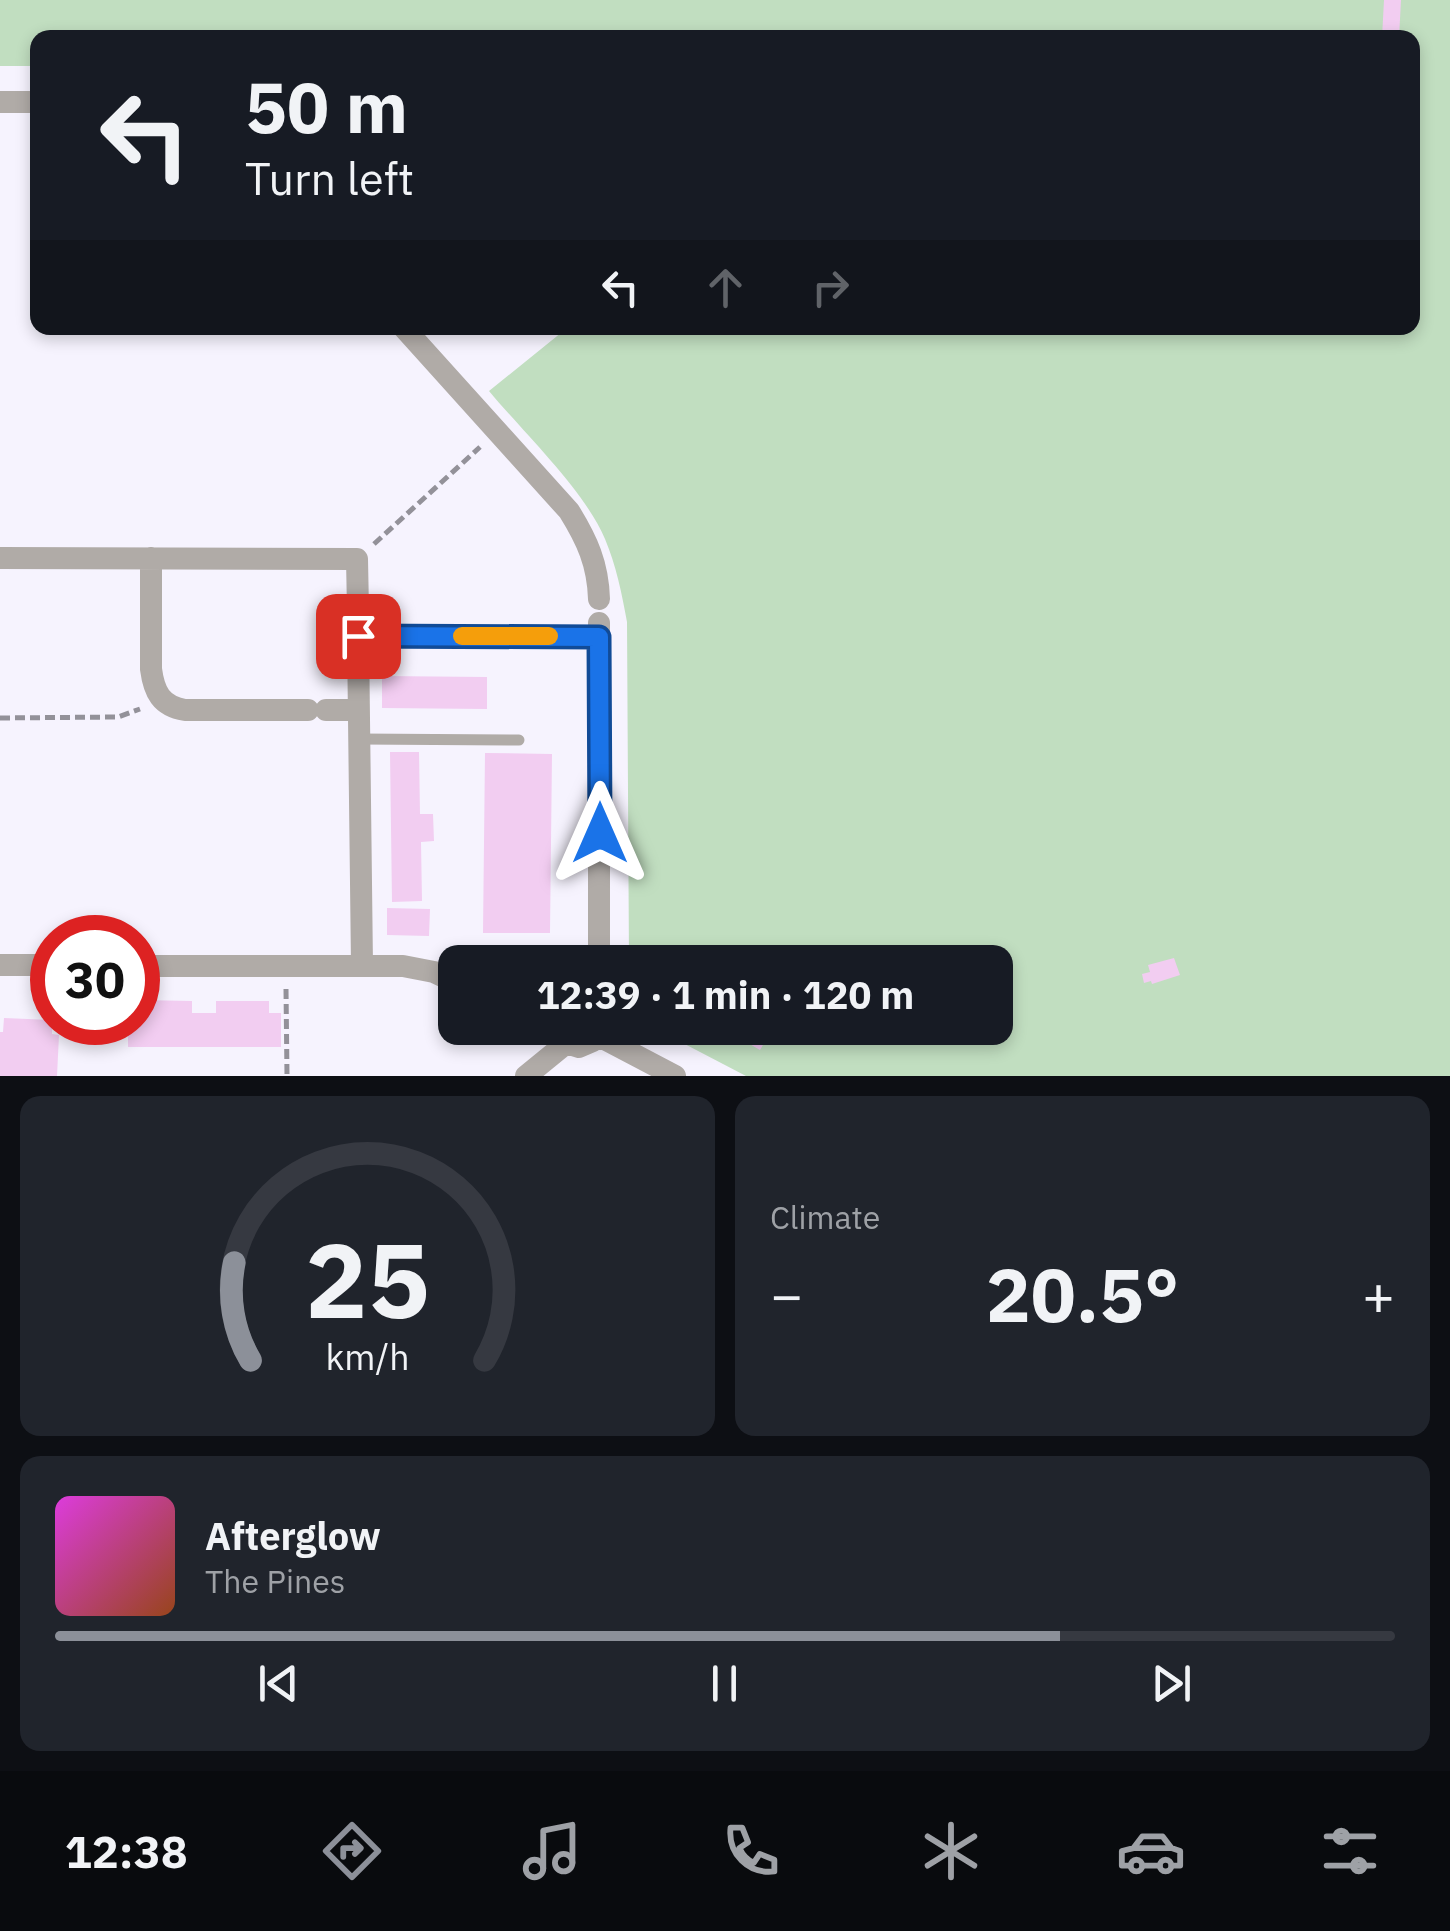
<!DOCTYPE html>
<meta charset="utf-8">
<style>
body{margin:0;font-family:"IBM Plex Sans",sans-serif;background:#20242c;color:#f1f3f6;height:100vh;display:flex;flex-direction:column;font-size:38px;white-space:nowrap}
*{box-sizing:border-box;margin:0}
p{font-size:32px;color:#9ea1a6}
.icon{flex:none;width:55px;height:55px;fill:none;stroke:currentColor;stroke-width:2;stroke-linecap:round;stroke-linejoin:round}
.map{position:relative;height:1076px;overflow:hidden}
.side{display:flex;flex-direction:column;gap:20px;padding:20px;background:#0d0f14;flex:1}
.side>*{flex:none}
.guide{position:absolute;left:30px;top:30px;width:1390px;height:305px;border-radius:20px;box-shadow:0 5px 15px #0003;background:#171b24;color:#f1f3f6;overflow:hidden}
.speed{position:absolute;left:30px;top:915px;display:flex;gap:20px;font-size:50px;font-weight:700;text-align:center}
.speed>*{display:grid;place-content:center;width:130px;height:130px;border-radius:50%;background:#171b24;box-shadow:0 5px 15px #0003;line-height:1}
.speed .limit{border:15px solid #d22;background:#fff;color:#111}
.pin{position:absolute;display:grid;place-items:center;width:85px;height:85px;color:#fff;margin:-42px;border-radius:20px;box-shadow:0 5px 15px #0006}
.me{position:absolute;width:110px;margin:-55px;rotate:0deg;stroke-linejoin:round;filter:drop-shadow(0 0 8px #0008)}
.turn{display:flex;align-items:center;gap:35px;height:210px;padding:0 50px;font-size:45px}
.turn .icon{width:130px;height:130px;stroke-width:2.5}
.turn b{display:block;font-size:70px;line-height:85px}
.lanes{display:flex;align-items:center;height:95px;padding:0 50px;background:#0003;justify-content:center;gap:50px;direction:ltr}
.lanes .off{opacity:.35}
.big{font-size:75px;font-weight:700;line-height:1.1}
.side .widget{flex:1;display:flex;flex-direction:column;justify-content:center;gap:15px;min-width:0;padding:0 35px;border-radius:20px;background:#20242c}
.side .dial{align-items:center;gap:0}
.dial svg{height:260px;overflow:visible;fill:none;stroke:#363941;stroke-width:7;stroke-linecap:round;text-anchor:middle}
.dial text{fill:#f1f3f6;stroke:none}
.song{display:flex;align-items:center;gap:30px}
.cover{width:120px;height:120px;border-radius:15px;background:linear-gradient(135deg,hsl(300 70% 55%),hsl(20 70% 35%))}
.played{height:10px;border-radius:5px;background:linear-gradient(90deg,#8c9099 75%,#363941 75%)}
.keys{display:flex;justify-content:space-around;direction:ltr}
.heat{display:flex;justify-content:space-between;align-items:center;font-size:55px;direction:ltr}
.side .tiles{flex:1;display:grid;gap:20px;grid-template-columns:1fr 1fr}
.widget:last-child{grid-column:span 2}
.trip{position:absolute;left:438px;top:945px;width:575px;height:100px;border-radius:20px;background:#171b24;box-shadow:0 5px 15px #0003;font-weight:700;line-height:100px;text-align:center}
.tabs{display:flex;height:160px;justify-content:space-around;align-items:center;background:#090b0e;color:#9ea1a6}
.tabs .icon{width:70px;height:70px}
.tabs .active{color:#8c9099}
.tabs b{font-size:45px;color:#f1f3f6}
.map>svg:first-child{display:block}
.green{fill:#c1dec0}
.building{fill:#f2cdf1}
.lines{fill:none;stroke-linecap:round;stroke-linejoin:round}
.path{stroke:#939199;stroke-width:5;stroke-dasharray:10 5;stroke-linecap:butt}
.lane{stroke:#b0aba7;stroke-width:11}
.street{stroke:#b0aba7;stroke-width:22}
.route-casing{stroke:#114b97;stroke-width:25}
.route{stroke:#1a73e8;stroke-width:18}
.slow{stroke:#f59e0b;stroke-width:18}
</style>
<div class="map">
<svg width="1450" height="1076" viewBox="0 0 1450 1076">
<rect width="100%" height="100%" fill="#f6f3fe"/>
<path class="green" d="M0 0H1450V1076H746L654 1028H995V962H629L627 622C622 594 616 565 605 539 585 491 523 432 489 391L567 328H1412V38H38L37 66H0Z"/>
<path class="building" d="M1384 0H1401L1399 38H1382Z
M382 676 487 677V709L382 708Z
M390 752H419L420 814H433L434 841 421 842 422 901 392 902Z
M485 753 552 754 550 933H483Z
M387 908 430 909 429 936 387 935Z
M1174 958 1180 975 1152 984 1151 981 1144 983 1142 974 1150 972 1148 965Z
M140 1000 192 1001V1013H216V1001H269V1013H281V1047H128V1022H138Z
M4 1018 52 1020V1034L59 1035 57 1076H0V1032H3Z
M722 1028H773L760 1050Z"/>
<g class="lines">
<path class="path" d="M374 544 480 447
M0 718 118 717 140 709
M286 989 287 1076"/>
<path class="lane" d="M359 739 519 740"/>
<path class="street" d="M0 102H38
M404 328 569 511C587 540 598 564 599 599
M0 558 357 559 358 610
M151 558V669C154 692 161 706 185 710H308
M326 710H358
M599 962V623
M0 965H52
M362 965 358 636 599 637
M138 966H403L434 972 455 982
M549 1028 557 1040 579 1047 593 1041 601 1028
M597 1035 675 1076
M526 1076 564 1045"/>
</g>
<g class="lines">
<g class="route-casing">
<path id="route" d="M358 636 599 637 600 833"/>
</g>
<use href="#route" class="route"/>
<path class="slow" d="M462 636H549"/>
</g>
</svg>
<div class="speed"><div class="limit">30</div></div>
<div class="pin" style="left:358px;top:636px;background:#d93025"><svg class="icon" aria-label="arrive" viewBox="0 0 24 24"><path d="M6 21V4h12l-3 4 3 4H6"/></svg></div>
<svg class="me" style="left:600px;top:833px" viewBox="-20 -20 40 40"><path d="M0-17L14 15 0 8-14 15z" fill="#1a73e8" stroke="#fff" stroke-width="4"/></svg>
<div class="trip">12:39 · 1 min · 120 m</div>
<div class="guide">
<div class="turn"><svg class="icon" aria-label="left" viewBox="0 0 24 24"><path d="M17 20v-9H6M10 6l-5 5 5 5"/></svg><div><b>50 m</b>Turn left</div></div>
<div class="lanes"><svg class="icon" aria-label="left" viewBox="0 0 24 24"><path d="M17 20v-9H6M10 6l-5 5 5 5"/></svg><svg class="icon off" aria-label="ahead" viewBox="0 0 24 24"><path d="M12 20V5M6 11l6-6 6 6"/></svg><svg class="icon off" aria-label="right" viewBox="0 0 24 24"><path d="M7 20v-9h11M14 6l5 5-5 5"/></svg></div>
</div>
</div>
<section class="side">
<div class="tiles">
<div class="widget dial"><svg viewBox="0 0 100 80">
<path d="M14 69A42 42 0 1 1 86 69"/>
<path d="M14 69A42 42 0 0 1 9 39" stroke="#8c9099"/>
<text x="50" y="56" font-size="32" font-weight="700">25</text>
<text x="50" y="72" font-size="11">km/h</text>
</svg></div>
<div class="widget"><p>Climate</p>
<div class="heat"><a>−</a><b class="big">20.5°</b><a>+</a></div>
</div>
<div class="widget">
<div class="song"><i class="cover"></i><div><b>Afterglow</b><p>The Pines</p></div></div>
<div class="played"></div>
<div class="keys"><svg class="icon" aria-label="previous" viewBox="0 0 24 24"><path d="M18 5L8 12l10 7zM5 5v14"/></svg><svg class="icon" aria-label="pause" viewBox="0 0 24 24"><path d="M8 5v14M16 5v14"/></svg><svg class="icon" aria-label="next" viewBox="0 0 24 24"><path d="M6 5l10 7-10 7zM19 5v14"/></svg></div>
</div>
</div>
</section>
<nav class="tabs">
<b>12:38</b>
<svg class="icon active" aria-label="directions" viewBox="0 0 24 24"><path d="M12 3l9 9-9 9-9-9zM9 14v-3h6M13 9l2 2-2 2"/></svg>
<svg class="icon" aria-label="music" viewBox="0 0 24 24"><path d="M9 18V5l10-2v13"/><circle cx="6" cy="18" r="3"/><circle cx="16" cy="16" r="3"/></svg>
<svg class="icon" aria-label="phone" viewBox="0 0 24 24"><path d="M5 4h4l2 5-3 2q2 4 5 5l2-3 5 2v4C11 20 4 13 5 4z"/></svg>
<svg class="icon" aria-label="climate" viewBox="0 0 24 24"><path d="M12 3v18M4 7l16 10M4 17L20 7"/></svg>
<svg class="icon" aria-label="car" viewBox="0 0 24 24"><path d="M5 17H2v-5l4-1 3-4h7l3 4 3 1v5h-3M9 17h6M6 11h13"/><circle cx="7" cy="17" r="2"/><circle cx="17" cy="17" r="2"/></svg>
<svg class="icon" aria-label="filters" viewBox="0 0 24 24"><path d="M4 7h16M4 17h16"/><circle cx="9" cy="7" r="2"/><circle cx="15" cy="17" r="2"/></svg>
</nav>
